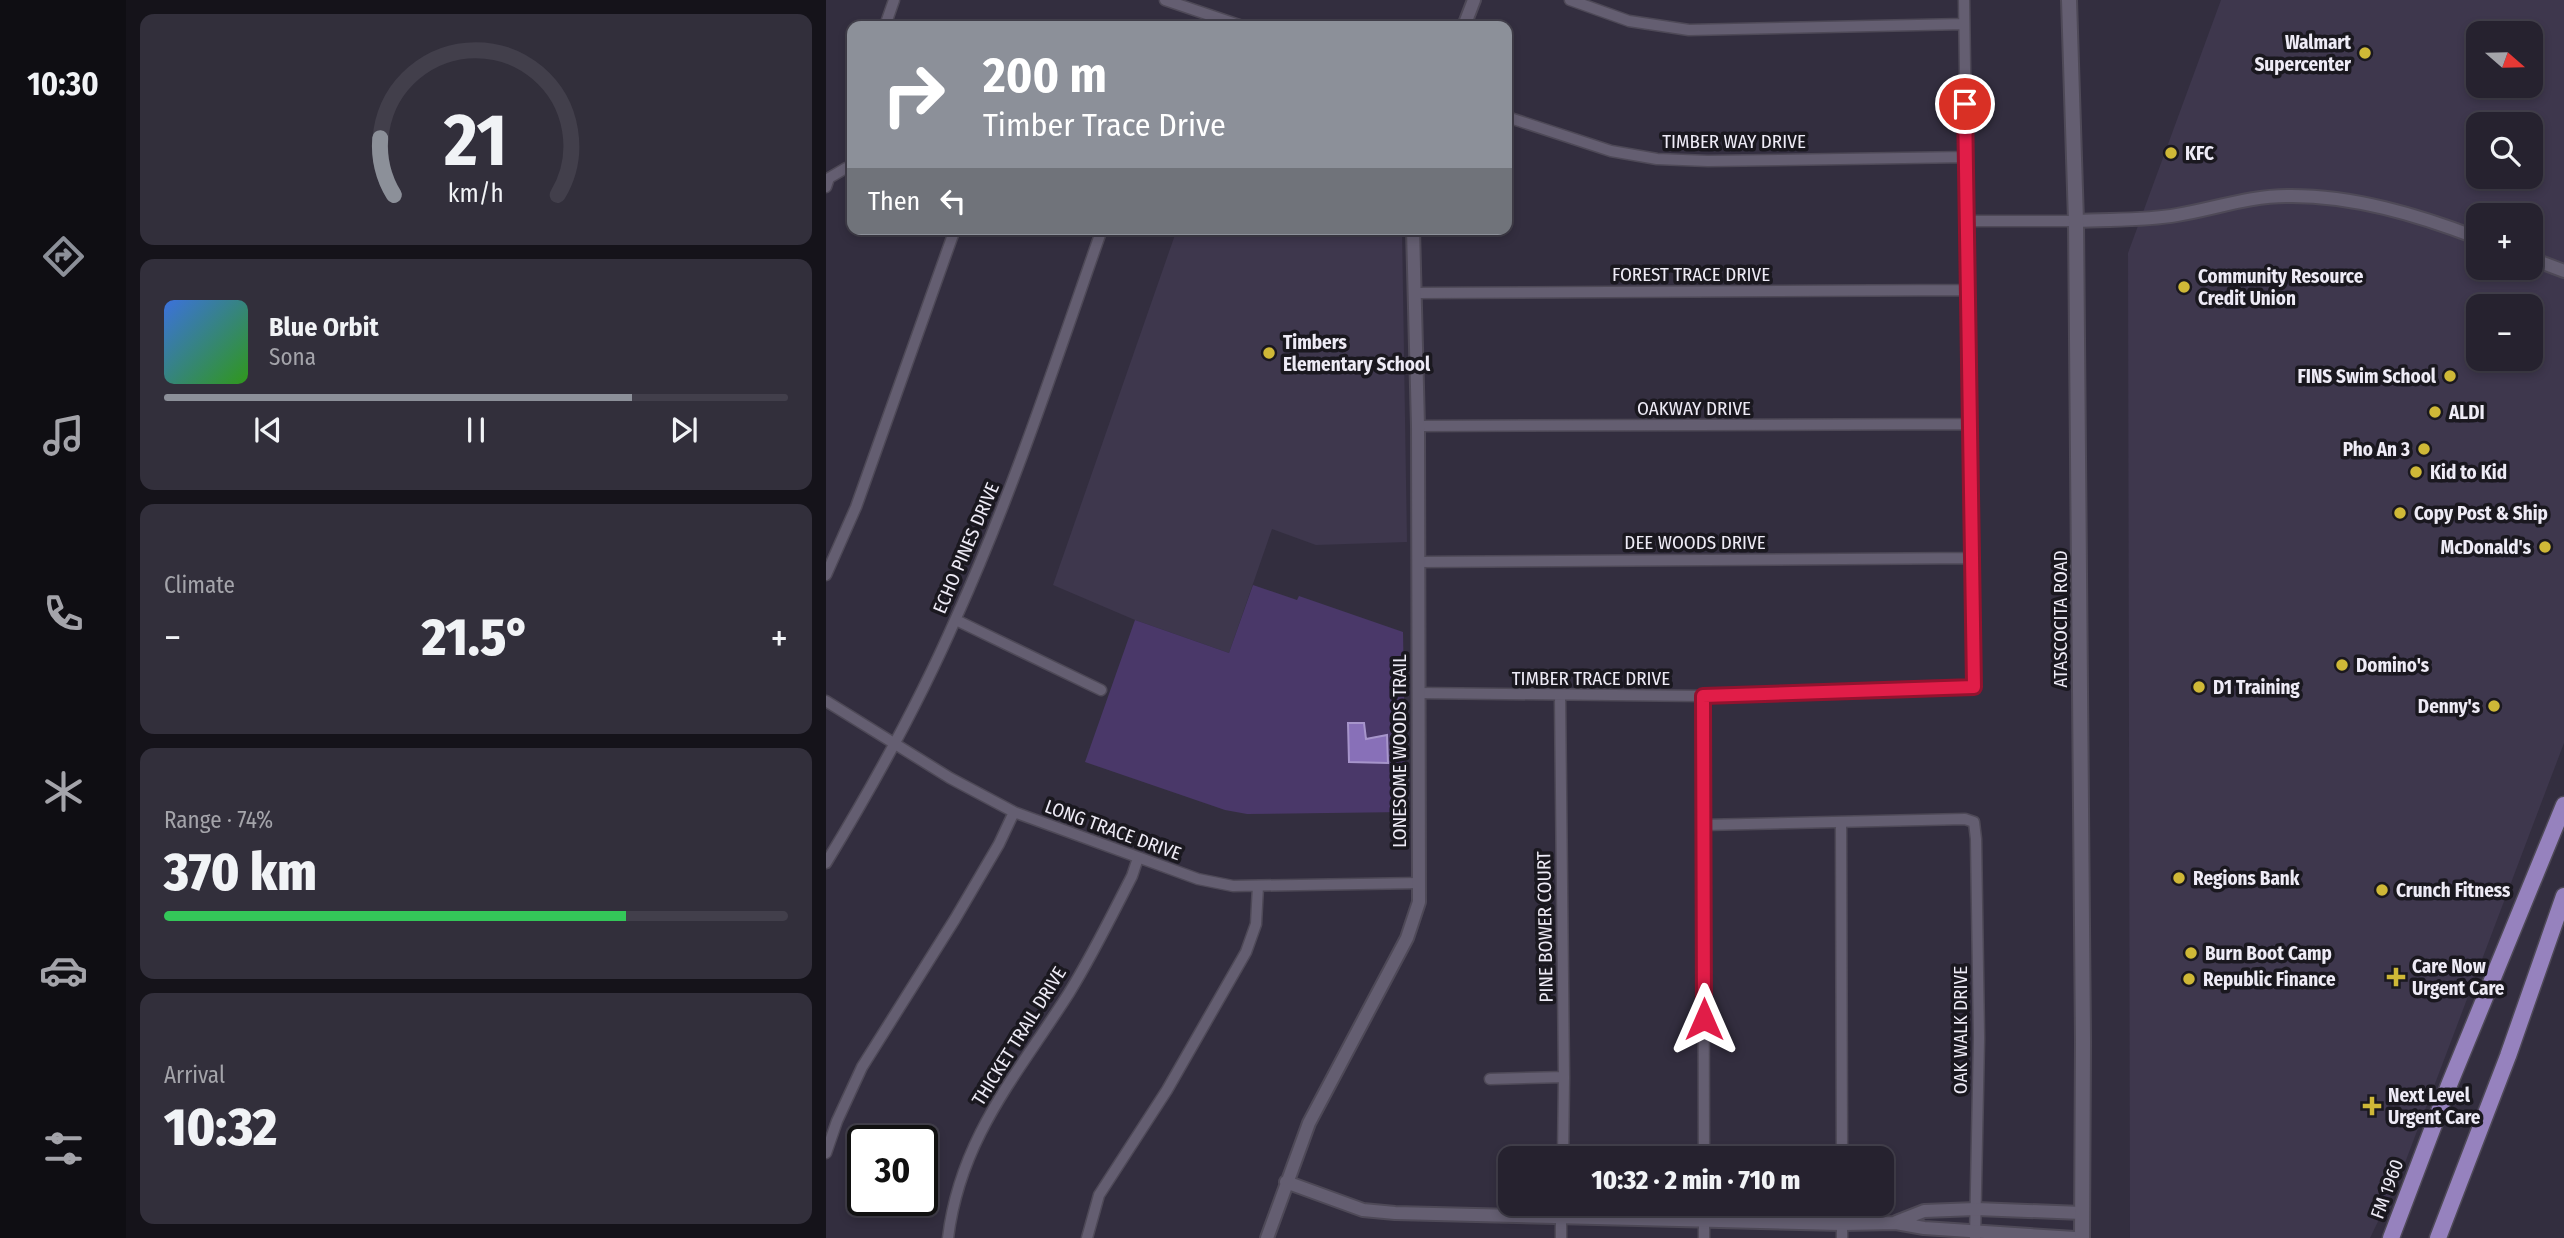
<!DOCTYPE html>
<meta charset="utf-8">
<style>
body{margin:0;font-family:"Fira Sans Condensed",sans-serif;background:#322f3b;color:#f1f3f6;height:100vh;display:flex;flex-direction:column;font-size:26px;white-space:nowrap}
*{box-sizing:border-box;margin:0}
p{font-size:23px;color:#a4a4aa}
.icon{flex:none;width:38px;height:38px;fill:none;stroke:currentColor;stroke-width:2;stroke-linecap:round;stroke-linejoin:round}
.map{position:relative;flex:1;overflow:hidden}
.side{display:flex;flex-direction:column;gap:14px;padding:14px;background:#15131a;width:700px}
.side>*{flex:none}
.top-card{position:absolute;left:21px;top:21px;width:665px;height:214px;border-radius:14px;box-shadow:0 4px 10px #0003,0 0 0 2px #423f4b;background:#8c9099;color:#fff;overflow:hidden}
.needle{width:46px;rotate:110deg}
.controls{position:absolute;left:1640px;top:21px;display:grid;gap:14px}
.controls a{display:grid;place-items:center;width:77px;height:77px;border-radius:14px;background:#26222f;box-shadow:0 4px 10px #0003,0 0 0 2px #423f4b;font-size:35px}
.speed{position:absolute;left:21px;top:1125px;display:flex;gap:14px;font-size:35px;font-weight:700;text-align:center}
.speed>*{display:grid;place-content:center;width:91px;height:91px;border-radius:50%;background:#26222f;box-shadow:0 4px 10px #0003,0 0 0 2px #423f4b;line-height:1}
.speed .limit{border:4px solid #111;border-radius:10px;background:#fff;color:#111}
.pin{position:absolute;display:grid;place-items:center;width:60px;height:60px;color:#fff;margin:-30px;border:4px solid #fff;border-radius:50%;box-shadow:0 2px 7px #0007}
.me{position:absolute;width:77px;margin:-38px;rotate:0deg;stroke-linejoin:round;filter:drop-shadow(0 0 5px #0008)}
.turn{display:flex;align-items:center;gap:24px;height:147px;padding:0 21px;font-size:32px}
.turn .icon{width:91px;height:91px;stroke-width:2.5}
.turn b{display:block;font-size:49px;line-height:60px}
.then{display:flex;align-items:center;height:66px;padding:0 21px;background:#0003;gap:14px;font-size:26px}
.big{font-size:52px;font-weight:800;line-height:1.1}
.side .card{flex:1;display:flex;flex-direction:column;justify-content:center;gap:10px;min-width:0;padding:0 24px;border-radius:14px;background:#322f3b}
.side .dial{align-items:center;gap:0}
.dial svg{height:182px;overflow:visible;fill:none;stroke:#423f4b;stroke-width:7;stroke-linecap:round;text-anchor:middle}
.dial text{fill:#f1f3f6;stroke:none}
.song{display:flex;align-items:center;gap:21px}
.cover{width:84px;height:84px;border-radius:10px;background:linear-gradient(135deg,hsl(220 70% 55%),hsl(110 70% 35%))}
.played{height:7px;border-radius:4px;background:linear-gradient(90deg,#8c9099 75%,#423f4b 75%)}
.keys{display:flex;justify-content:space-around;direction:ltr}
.heat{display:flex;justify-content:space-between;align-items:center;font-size:38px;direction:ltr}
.charge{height:10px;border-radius:5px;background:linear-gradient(90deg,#34c759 74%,#423f4b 0)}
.trip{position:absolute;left:672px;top:1146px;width:396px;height:70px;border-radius:14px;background:#26222f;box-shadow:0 4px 10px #0003,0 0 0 2px #423f4b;font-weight:800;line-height:70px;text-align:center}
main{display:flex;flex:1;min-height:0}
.tabs{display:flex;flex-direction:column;width:126px;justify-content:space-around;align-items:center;background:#0f0e13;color:#a4a4aa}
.tabs .icon{width:49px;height:49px}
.tabs .selected{color:#8c9099}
.tabs b{font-size:32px;color:#f1f3f6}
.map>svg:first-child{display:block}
.built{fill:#3e374d;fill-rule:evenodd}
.green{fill:#4a3869}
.water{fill:#8870b8;stroke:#a795cb;stroke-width:2}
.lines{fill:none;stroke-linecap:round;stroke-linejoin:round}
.minor-casing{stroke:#4e4957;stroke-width:13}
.tertiary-casing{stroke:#4e4957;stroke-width:16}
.secondary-casing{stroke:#4e4957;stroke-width:18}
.primary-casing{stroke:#4e4957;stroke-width:19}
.minor{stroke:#645e71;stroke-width:10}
.tertiary{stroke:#645e71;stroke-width:12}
.secondary{stroke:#645e71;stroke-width:14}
.primary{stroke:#9682be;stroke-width:16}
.route-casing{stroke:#92132f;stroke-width:18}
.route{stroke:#e11d48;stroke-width:12}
.poi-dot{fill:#cfb837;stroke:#1a181f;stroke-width:2.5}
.labels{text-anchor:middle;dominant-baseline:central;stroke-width:7;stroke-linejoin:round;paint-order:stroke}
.poi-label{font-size:19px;font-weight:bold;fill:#eeebf6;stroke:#1a181f;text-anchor:start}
.street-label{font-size:19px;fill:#eeebf6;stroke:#1a181f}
</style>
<main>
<nav class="tabs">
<b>10:30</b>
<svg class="icon selected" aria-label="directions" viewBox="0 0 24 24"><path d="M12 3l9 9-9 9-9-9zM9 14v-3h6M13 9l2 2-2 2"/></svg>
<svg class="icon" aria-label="music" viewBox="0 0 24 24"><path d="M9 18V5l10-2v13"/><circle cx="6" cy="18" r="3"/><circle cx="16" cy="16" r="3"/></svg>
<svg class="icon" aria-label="phone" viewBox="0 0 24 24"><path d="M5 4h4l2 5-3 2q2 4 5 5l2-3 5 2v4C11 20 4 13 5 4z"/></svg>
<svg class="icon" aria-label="climate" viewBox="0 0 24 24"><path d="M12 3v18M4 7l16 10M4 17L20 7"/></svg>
<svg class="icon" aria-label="car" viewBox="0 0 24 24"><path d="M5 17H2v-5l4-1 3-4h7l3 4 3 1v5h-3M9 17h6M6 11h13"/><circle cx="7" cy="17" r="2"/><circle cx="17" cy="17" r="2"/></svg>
<svg class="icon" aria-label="filters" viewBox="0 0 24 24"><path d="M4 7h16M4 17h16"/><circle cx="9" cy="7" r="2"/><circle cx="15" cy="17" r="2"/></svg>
</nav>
<section class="side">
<div class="card dial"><svg viewBox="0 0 100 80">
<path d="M14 69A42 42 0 1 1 86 69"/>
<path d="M14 69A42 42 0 0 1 8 44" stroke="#8c9099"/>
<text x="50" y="56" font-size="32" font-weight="700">21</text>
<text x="50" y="72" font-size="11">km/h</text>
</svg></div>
<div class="card">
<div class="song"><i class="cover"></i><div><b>Blue Orbit</b><p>Sona</p></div></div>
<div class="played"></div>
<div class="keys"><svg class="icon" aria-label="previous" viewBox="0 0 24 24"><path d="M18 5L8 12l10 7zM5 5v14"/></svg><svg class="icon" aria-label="pause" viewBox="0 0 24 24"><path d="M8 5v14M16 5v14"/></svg><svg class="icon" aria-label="next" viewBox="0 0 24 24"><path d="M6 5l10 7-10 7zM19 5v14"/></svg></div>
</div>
<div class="card"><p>Climate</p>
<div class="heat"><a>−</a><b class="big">21.5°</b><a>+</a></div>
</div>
<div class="card"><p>Range · 74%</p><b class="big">370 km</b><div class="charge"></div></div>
<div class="card"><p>Arrival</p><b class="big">10:32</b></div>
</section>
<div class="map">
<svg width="1738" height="1238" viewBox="0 0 1738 1238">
<rect width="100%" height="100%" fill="#332e3f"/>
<path class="built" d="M1395 0H1738V743L1574 1176 1544 1238H1304L1302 253ZM1652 33H1704V86H1652ZM1652 124H1704V177H1652ZM1652 215H1704V268H1652ZM1652 306H1704V359H1652Z
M351 229H576L581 542 490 545 446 529 403 653 309 620 227 585Z"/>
<path class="green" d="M427 585 471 600 473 596 577 632 580 812 421 814 399 810 259 762 309 620 403 653Z"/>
<path class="water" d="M522 723H538L540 739 561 735 562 763 523 762Z"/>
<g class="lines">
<g class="minor-casing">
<path id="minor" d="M339 0 416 26
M744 0 803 21 863 30 1138 24
M59 26 68 0
M681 117 785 151 831 159 882 161 1140 157
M0 187 3 178 20 168 26 170
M1141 221H1250
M589 293 1142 290
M592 426 1144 424
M593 562 1146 558
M0 575 30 507 129 229
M130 620 275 690
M592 693 877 696 1148 687 1138 0
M734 696 738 1077 737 1158
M877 696 878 1158
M0 701 124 778 188 812 372 879 407 886 593 883
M1015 822 1016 1158
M877 825 1139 819 1148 822 1150 839 1153 1038 1149 1238
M0 863C48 784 93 703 130 618 187 492 230 360 276 229
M664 1079 738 1077
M0 1153 11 1121 36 1067 129 919 173 844 188 812
M122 1238C134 1138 191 1075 243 993 266 956 286 915 306 876L312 858
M261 1238 273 1195 341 1090 420 952 430 924 432 886
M735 1238V1204
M878 1238V1204
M1016 1238V1204"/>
</g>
<g class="tertiary-casing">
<path id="tertiary" d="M638 26 648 0
M1250 221C1284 219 1318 221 1351 215 1388 209 1423 196 1461 196 1526 195 1592 215 1652 238
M1704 258 1738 271
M460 1182 537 1210 569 1213 1016 1224 1070 1223 1098 1228 1249 1238
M1070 1222 1098 1211 1150 1209 1256 1213
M441 1238 483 1123 581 938 593 902 592 426 587 229"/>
</g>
<g class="secondary-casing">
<path id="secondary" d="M1243 0 1250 221 1257 1042 1256 1238"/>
</g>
<g class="primary-casing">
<path id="primary" d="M1565 1238 1623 1085 1738 805
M1612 1238 1682 1056 1738 896"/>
</g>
<use href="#minor" class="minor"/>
<use href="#tertiary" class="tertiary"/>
<use href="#secondary" class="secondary"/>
<use href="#primary" class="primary"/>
</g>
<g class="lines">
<g class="route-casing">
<path id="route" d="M878 1019 877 696 1148 687 1139 104"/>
</g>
<use href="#route" class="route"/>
</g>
<g class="poi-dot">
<circle cx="1539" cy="53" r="7"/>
<circle cx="1345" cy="153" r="7"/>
<circle cx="1358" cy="287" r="7"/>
<circle cx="443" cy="353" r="7"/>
<circle cx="1624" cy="376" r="7"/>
<circle cx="1609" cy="412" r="7"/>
<circle cx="1598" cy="449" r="7"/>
<circle cx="1590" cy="472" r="7"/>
<circle cx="1574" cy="513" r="7"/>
<circle cx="1719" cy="547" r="7"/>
<circle cx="1516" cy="665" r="7"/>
<circle cx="1373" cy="687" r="7"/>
<circle cx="1668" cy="706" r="7"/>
<circle cx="1353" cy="878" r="7"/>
<circle cx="1556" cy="890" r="7"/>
<circle cx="1365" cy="953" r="7"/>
<path d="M1566.5 966.5h7v7h7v7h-7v7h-7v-7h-7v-7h7z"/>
<circle cx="1363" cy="979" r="7"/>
<path d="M1542.5 1095.5h7v7h7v7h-7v7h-7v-7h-7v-7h7z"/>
</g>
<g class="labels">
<g class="poi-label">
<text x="1525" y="42" text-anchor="end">Walmart<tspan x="1525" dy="22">Supercenter</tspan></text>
<text x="1359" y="153">KFC</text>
<text x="1372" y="276">Community Resource<tspan x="1372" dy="22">Credit Union</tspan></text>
<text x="457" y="342">Timbers<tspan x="457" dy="22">Elementary School</tspan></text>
<text x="1610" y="376" text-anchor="end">FINS Swim School</text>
<text x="1623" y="412">ALDI</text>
<text x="1584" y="449" text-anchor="end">Pho An 3</text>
<text x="1604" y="472">Kid to Kid</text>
<text x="1588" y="513">Copy Post &amp; Ship</text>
<text x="1705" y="547" text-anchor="end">McDonald's</text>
<text x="1530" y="665">Domino's</text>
<text x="1387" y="687">D1 Training</text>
<text x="1654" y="706" text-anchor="end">Denny's</text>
<text x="1367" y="878">Regions Bank</text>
<text x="1570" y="890">Crunch Fitness</text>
<text x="1379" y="953">Burn Boot Camp</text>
<text x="1586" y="966">Care Now<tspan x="1586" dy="22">Urgent Care</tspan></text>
<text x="1377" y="979">Republic Finance</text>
<text x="1562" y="1095">Next Level<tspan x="1562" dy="22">Urgent Care</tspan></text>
</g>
<g class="street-label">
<text x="908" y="141">TIMBER WAY DRIVE</text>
<text x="865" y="274">FOREST TRACE DRIVE</text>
<text x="868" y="408">OAKWAY DRIVE</text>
<text x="869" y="542">DEE WOODS DRIVE</text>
<text transform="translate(140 548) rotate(-67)">ECHO PINES DRIVE</text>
<text transform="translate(1234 619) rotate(-90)">ATASCOCITA ROAD</text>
<text x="765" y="678">TIMBER TRACE DRIVE</text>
<text transform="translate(573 751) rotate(-90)">LONESOME WOODS TRAIL</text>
<text transform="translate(287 830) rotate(20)">LONG TRACE DRIVE</text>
<text transform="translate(719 927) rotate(-91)">PINE BOWER COURT</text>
<text transform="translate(1134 1030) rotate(-90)">OAK WALK DRIVE</text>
<text transform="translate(193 1036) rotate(-58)">THICKET TRAIL DRIVE</text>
<text transform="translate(1561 1189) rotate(-70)">FM 1960</text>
</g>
</g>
</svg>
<div class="controls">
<a><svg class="needle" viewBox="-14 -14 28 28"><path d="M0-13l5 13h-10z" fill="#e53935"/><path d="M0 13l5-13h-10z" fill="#a4a4aa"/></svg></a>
<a><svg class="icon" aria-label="search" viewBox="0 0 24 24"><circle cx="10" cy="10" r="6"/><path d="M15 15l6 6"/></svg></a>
<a>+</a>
<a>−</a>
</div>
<div class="speed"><div class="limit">30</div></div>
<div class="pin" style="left:1139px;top:104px;background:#d93025"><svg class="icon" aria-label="arrive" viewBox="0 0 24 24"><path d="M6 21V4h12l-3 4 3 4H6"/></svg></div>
<svg class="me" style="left:878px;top:1019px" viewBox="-20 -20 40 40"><path d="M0-17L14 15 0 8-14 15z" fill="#e11d48" stroke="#fff" stroke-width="4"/></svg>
<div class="trip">10:32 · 2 min · 710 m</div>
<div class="top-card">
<div class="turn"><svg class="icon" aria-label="right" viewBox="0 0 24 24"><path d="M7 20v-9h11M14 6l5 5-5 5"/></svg><div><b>200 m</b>Timber Trace Drive</div></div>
<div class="then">Then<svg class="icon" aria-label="left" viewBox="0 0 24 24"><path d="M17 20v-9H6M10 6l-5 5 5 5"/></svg></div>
</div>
</div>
</main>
